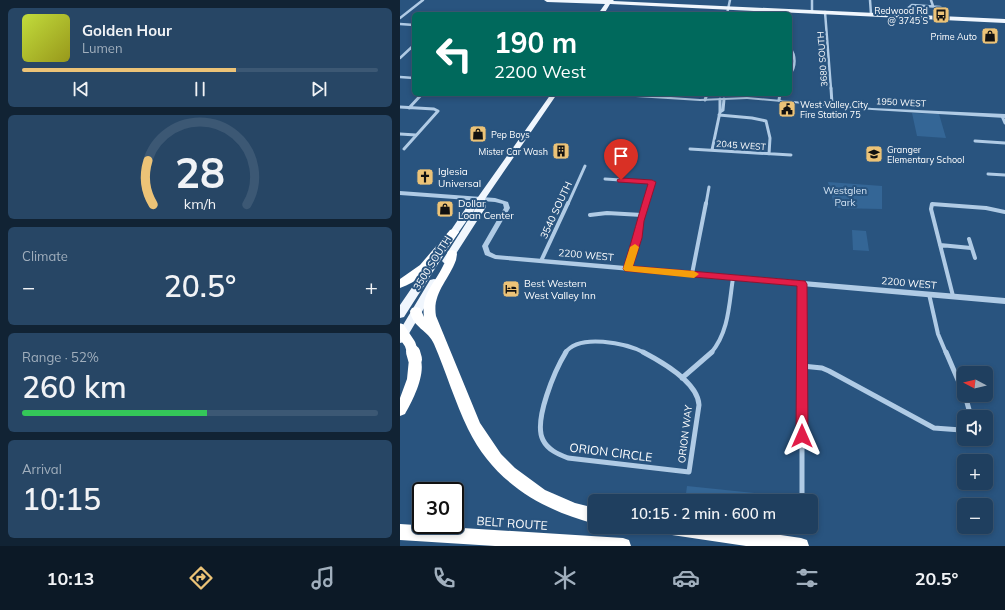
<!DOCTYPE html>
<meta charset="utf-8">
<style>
body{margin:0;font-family:Mulish,sans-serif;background:#274665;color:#f1f3f6;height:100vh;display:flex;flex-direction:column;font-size:15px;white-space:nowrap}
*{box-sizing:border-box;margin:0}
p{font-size:13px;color:#a1afbd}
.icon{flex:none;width:22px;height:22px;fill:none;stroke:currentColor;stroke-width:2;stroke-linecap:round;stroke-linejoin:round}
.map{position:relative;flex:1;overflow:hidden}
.details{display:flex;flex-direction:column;gap:8px;padding:8px;background:#112334;width:400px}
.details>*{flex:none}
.hud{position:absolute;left:12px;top:12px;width:380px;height:84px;border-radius:6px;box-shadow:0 2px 6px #0003,0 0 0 1px #3c5874;background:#00695c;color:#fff;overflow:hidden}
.needle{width:26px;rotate:277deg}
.tools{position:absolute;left:557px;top:366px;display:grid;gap:8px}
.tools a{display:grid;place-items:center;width:36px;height:36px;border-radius:6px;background:#1f3f5f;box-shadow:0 2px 6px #0003,0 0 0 1px #3c5874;font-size:20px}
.speed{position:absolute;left:12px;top:482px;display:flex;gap:8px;font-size:20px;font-weight:700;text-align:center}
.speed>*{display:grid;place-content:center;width:52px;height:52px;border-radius:50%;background:#1f3f5f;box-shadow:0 2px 6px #0003,0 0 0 1px #3c5874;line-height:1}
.speed .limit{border:2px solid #111;border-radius:6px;background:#fff;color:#111}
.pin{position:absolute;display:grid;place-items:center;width:34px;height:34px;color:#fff;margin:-41px -17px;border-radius:50% 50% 50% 0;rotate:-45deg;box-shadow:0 0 4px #0007}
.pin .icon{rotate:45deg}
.me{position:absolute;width:44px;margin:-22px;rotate:0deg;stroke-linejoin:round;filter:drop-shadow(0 0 3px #0008)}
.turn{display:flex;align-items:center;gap:14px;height:84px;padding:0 16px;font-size:18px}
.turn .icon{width:52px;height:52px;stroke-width:2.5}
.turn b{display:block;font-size:28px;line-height:34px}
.big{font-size:30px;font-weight:600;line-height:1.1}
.details .widget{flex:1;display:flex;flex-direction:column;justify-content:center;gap:6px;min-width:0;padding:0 14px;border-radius:6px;background:#274665}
.details .dial{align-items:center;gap:0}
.dial svg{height:104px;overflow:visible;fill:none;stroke:#3c5874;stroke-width:7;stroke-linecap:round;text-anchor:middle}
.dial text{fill:#f1f3f6;stroke:none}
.song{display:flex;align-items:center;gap:12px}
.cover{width:48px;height:48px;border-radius:6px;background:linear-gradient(135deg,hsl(70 70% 55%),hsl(60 70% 35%))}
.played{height:4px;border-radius:2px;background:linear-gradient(90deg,#ecc377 60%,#3c5874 60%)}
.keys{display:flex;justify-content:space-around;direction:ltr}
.heat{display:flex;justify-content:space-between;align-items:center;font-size:22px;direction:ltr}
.charge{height:6px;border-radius:3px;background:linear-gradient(90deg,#34c759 52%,#3c5874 0)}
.trip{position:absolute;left:188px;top:494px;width:230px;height:40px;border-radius:6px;background:#1f3f5f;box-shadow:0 2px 6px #0003,0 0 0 1px #3c5874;font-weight:600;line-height:40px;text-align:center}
.tab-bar{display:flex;height:64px;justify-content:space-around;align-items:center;background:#0c1926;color:#a1afbd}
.tab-bar .icon{width:28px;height:28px}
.tab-bar .current{color:#ecc377}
.tab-bar b{font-size:18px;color:#f1f3f6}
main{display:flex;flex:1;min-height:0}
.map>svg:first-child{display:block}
.green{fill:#346696}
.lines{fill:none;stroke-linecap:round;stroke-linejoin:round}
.minor-far3{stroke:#b0cbe5;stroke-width:2.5}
.minor-far2{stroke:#b0cbe5;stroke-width:3}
.minor-far1{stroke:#b0cbe5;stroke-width:4}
.minor{stroke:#b0cbe5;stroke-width:5}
.tertiary{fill:#b0cbe5;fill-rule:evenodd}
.primary{fill:#f0f6fd;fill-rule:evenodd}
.motorway{fill:#fff;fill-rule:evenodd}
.motorway-bridge-far1{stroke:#fff;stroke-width:11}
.motorway-bridge{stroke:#fff;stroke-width:14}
.route{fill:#e11d48;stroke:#92132f}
.slow{fill:#f59e0b}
.labels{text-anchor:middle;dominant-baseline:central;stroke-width:4;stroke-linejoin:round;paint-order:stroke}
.far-poi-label{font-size:9px;fill:#fff;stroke:#29547f;text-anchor:end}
.far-street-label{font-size:9px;fill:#fff;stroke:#29547f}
.poi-label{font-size:10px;fill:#fff;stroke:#29547f;text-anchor:start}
.park-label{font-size:10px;fill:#d3e4f4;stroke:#29547f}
.street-label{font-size:10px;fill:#fff;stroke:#29547f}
.near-street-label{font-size:12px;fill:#fff;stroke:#29547f}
</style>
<main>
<section class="details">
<div class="widget">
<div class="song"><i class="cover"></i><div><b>Golden Hour</b><p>Lumen</p></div></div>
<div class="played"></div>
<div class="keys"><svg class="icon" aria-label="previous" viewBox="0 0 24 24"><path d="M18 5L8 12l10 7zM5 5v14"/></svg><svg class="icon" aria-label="pause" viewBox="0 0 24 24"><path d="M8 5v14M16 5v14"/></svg><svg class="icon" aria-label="next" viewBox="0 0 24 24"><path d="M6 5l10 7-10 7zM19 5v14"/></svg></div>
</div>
<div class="widget dial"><svg viewBox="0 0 100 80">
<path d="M14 69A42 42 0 1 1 86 69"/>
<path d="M14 69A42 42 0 0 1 10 35" stroke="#ecc377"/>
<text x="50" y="56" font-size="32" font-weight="700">28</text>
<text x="50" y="72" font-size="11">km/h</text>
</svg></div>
<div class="widget"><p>Climate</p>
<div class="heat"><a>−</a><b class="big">20.5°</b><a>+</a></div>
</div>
<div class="widget"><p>Range · 52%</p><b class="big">260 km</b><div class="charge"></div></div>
<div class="widget"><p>Arrival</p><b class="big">10:15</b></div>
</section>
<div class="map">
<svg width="605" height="546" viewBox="0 0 605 546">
<rect width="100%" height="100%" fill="#29547f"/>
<path class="green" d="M512 113 539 114 546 138 517 136Z
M428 182 482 186V209L435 208Z
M452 230 466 231 469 251 453 250Z
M287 486 374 495V501H285Z"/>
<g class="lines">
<path class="minor-far3" d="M412 0V12
M470 0 471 14
M531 0 533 6
M512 5 540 7 543 9 548 18
M425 12 431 89
M327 14 330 0
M509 16 507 9 512 5
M0 18 23 0
M0 24 14 25
M390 48C396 55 396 67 390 74
M0 58 14 45
M0 77 14 78"/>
<path class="minor-far2" d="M431 88 432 104
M305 100 307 94
M379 100 380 94
M0 107 34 109 38 111 4 149
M9 108 22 94
M320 112 323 110 324 99
M319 115 352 118 366 121 370 138 369 154
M602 116 605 123
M0 134 16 135
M575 141 605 143
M290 149 391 155
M312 150 320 112V99
M588 174 605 175
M205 179 253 182 246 204
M168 204 185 166
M306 204 309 187"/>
<path class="minor-far1" d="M190 215 207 213 242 215
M569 239 575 258
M540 245 571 248
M141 261 168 203
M228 269 246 203
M292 274 306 203
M402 284V353
M529 294 538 334 546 353
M553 296 531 209 532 204 586 208 605 212
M165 353C179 333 226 343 245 353
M311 353C329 332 329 304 333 278"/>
<path class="minor" d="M166 352C155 370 133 421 143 440 148 450 158 454 168 458L289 472 299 405C298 382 262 362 243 352
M402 352V500
M546 352 564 394
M402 366 422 368 429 371 534 428 561 430 564 428
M282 378 312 352
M565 395 571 417"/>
<path class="tertiary" d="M202 94H227L300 99 347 97 472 108 605 114V118L472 110 347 99 300 101 204 95Z
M0 191 95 198 108 202 110 208 88 246 90 252 96 255 605 298V304L95 259 85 255 82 246 104 208 103 204 95 202 0 195Z"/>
<path class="primary" d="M144 0H214L213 1 605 19V23L210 4 204 14H198L205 4 147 2Z
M151 94H157L85 199 86 207 50 263H44L42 261 77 206 51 243H45L43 241 45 239 68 205 78 197Z
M38 253 43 256 4 317 0 318V305L35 254Z
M34 279 38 280 39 283 4 342 0 343V330L30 280Z"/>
<path class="motorway" d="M54 229 59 232C45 253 25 280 0 288V279L20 265 50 230Z
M52 250 56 251 57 254 56 260C49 280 32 293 36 316L80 423 101 454 115 468 145 490 175 503 195 508V524C140 509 94 482 68 429 55 402 46 372 34 344 29 331 12 327 10 311L12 308 16 307 20 308 24 317C21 293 34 285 43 266 46 261 46 256 48 251Z
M15 354 19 355C28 371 13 400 5 414L0 416V398L7 379 9 359 11 355Z
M0 524 223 538 229 540 231 546H95L0 540Z
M264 527H327L401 538 407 540 409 546H346L272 535 266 533Z"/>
<path class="motorway-bridge-far1" d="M0 329 10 344 13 353"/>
<path class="motorway-bridge" d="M13 352 15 359"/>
</g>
<path class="route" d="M221 178 252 180 256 182 244 221 242 238 233 266 405 281 407 284 408 436 406 440 402 441 398 440 396 436 397 286 225 271 223 269C232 241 239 212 248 184L218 182 217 180Z"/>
<path class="slow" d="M235 244 239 247 233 266 294 271 299 274 294 278 225 271 223 269 230 247Z"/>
<defs>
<g id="bus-square" transform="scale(0.9)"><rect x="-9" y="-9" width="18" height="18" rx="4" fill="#ecc377" stroke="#29547f"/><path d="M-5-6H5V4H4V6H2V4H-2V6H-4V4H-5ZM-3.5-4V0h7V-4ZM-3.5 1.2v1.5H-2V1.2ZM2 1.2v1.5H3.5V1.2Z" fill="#111"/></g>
<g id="shop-square" transform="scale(0.9)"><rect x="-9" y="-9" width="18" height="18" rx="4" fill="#ecc377" stroke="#29547f"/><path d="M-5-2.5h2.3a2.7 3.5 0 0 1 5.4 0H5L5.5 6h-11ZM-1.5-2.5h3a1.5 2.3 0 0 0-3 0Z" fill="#111"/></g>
<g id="civic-square" transform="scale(0.9)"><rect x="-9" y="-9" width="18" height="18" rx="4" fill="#ecc377" stroke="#29547f"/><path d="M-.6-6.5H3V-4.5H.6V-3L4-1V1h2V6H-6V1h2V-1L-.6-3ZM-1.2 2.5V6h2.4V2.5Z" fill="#111"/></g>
<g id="building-square" transform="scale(0.9)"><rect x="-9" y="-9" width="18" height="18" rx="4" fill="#ecc377" stroke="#29547f"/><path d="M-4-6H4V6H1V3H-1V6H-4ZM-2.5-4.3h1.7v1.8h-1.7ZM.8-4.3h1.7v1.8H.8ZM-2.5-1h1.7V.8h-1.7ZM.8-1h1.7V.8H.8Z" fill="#111"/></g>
<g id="school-square" transform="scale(0.9)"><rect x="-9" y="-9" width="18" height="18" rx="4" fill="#ecc377" stroke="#29547f"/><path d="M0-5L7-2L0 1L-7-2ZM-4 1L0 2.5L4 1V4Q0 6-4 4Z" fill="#111"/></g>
<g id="church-square" transform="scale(0.9)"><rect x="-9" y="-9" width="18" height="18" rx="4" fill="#ecc377" stroke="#29547f"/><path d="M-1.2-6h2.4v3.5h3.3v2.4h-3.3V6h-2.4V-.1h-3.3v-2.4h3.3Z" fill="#111"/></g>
<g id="hotel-square" transform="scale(0.9)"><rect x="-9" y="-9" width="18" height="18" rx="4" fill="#ecc377" stroke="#29547f"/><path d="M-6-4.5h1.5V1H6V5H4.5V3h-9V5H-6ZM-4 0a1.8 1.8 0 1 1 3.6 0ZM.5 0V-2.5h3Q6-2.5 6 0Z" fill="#111"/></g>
</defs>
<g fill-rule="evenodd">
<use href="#bus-square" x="541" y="15"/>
<use href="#shop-square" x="590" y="36"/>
<use href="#civic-square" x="387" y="109"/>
<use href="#shop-square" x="78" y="134"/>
<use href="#building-square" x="161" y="151"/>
<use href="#school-square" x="474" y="154"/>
<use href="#church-square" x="25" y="177"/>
<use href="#shop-square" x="45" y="209"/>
<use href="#hotel-square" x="111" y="289"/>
</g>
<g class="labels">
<g class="far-poi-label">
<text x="528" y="10">Redwood Rd<tspan x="528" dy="10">@ 3745 S</tspan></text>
<text x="577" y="36">Prime Auto</text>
<text x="400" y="104" text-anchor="start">West Valley City<tspan x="400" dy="10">Fire Station 75</tspan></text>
<text x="91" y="134" text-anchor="start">Pep Boys</text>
<text x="487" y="149" text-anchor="start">Granger<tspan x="487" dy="10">Elementary School</tspan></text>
<text x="148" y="151">Mister Car Wash</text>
</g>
<g class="far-street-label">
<text transform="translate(422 59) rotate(-94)">3680 SOUTH</text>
<text transform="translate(501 102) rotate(3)">1950 WEST</text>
<text transform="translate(341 145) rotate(4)">2045 WEST</text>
</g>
<g class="poi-label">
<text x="38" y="171">Iglesia<tspan x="38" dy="12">Universal</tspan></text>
<text x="58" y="203">Dollar<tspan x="58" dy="12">Loan Center</tspan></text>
<text x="124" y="283">Best Western<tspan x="124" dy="12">West Valley Inn</tspan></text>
</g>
<g class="park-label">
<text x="445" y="190">Westglen<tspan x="445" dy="12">Park</tspan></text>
</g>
<g class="street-label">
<text transform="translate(156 210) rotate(-65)">3540 SOUTH</text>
<text transform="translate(186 255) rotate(5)">2200 WEST</text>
<text transform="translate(32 263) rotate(-58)">3500 SOUTH</text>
<text transform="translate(509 283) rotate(5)">2200 WEST</text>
<text transform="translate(285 434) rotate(-83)">ORION WAY</text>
</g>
<g class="near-street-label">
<text transform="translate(211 452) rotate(7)">ORION CIRCLE</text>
<text transform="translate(112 523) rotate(4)">BELT ROUTE</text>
</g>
</g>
</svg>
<div class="tools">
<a><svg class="needle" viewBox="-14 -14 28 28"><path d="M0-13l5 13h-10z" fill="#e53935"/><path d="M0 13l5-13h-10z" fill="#a1afbd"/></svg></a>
<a><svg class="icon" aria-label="sound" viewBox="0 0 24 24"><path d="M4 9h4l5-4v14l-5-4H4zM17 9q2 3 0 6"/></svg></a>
<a>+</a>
<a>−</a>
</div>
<div class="speed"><div class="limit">30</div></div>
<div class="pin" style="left:221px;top:180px;background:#d93025"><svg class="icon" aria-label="arrive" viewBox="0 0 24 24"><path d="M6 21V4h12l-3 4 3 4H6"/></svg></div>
<svg class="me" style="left:402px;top:436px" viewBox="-20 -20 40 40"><path d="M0-17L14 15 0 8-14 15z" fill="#e11d48" stroke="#fff" stroke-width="4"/></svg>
<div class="trip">10:15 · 2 min · 600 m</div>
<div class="hud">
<div class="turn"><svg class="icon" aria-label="left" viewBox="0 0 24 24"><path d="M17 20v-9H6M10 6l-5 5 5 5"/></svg><div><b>190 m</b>2200 West</div></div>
</div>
</div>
</main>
<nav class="tab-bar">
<b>10:13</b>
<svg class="icon current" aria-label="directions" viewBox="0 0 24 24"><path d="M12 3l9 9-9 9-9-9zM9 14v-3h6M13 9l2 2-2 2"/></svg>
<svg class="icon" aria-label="music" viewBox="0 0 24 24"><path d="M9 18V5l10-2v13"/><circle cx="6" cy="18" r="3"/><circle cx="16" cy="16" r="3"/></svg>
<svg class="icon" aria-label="phone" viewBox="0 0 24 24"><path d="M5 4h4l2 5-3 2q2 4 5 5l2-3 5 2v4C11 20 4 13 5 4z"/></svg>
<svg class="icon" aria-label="climate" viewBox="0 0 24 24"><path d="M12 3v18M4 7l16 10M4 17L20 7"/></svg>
<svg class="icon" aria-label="car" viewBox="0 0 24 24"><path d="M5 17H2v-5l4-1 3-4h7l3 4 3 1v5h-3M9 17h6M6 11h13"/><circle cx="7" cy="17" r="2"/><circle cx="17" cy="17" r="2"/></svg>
<svg class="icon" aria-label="filters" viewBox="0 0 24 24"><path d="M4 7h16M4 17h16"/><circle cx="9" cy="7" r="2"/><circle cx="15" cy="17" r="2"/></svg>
<b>20.5°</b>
</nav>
